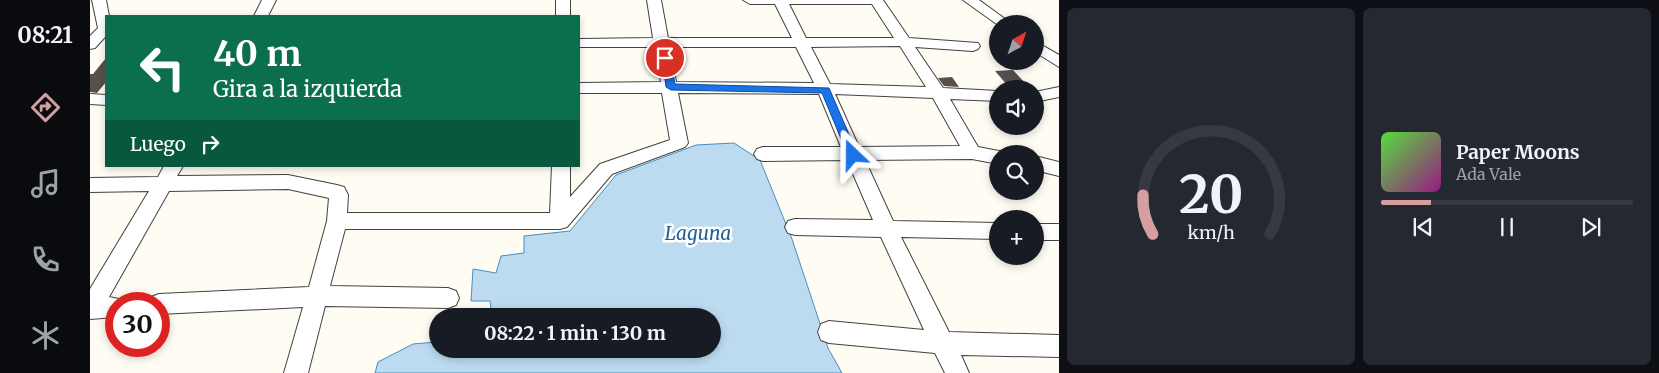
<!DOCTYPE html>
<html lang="es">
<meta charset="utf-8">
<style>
body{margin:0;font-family:Merriweather,serif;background:#242831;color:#f1f3f6;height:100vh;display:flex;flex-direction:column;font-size:19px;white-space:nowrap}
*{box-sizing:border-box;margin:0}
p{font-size:16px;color:#9ea1a6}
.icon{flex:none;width:28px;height:28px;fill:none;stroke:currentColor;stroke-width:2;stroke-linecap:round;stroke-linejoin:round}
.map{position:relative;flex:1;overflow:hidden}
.side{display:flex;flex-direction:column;gap:8px;padding:8px;background:#0d0f14;width:600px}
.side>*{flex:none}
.guide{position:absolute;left:15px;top:15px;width:475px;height:152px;border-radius:0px;box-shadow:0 2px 8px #0003;background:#0b6e4f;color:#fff;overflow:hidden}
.needle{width:32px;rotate:40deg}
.controls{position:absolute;left:899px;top:15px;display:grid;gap:10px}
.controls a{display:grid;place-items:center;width:55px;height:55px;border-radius:50%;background:#171b24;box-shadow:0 2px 8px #0003;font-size:25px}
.speed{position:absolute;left:15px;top:292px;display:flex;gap:10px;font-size:25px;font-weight:700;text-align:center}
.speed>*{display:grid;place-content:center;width:65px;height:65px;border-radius:50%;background:#171b24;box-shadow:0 2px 8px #0003;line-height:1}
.speed .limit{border:8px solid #d22;background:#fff;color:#111}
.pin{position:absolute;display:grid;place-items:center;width:42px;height:42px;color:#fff;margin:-21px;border:2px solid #fff;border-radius:50%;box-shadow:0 1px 5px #0007}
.me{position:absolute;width:55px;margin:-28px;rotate:337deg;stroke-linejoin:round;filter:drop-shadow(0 0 4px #0008)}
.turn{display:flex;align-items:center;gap:18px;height:105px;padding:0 25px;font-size:22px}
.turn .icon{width:65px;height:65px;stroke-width:2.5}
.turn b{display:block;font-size:35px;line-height:42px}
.then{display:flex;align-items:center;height:48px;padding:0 25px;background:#0003;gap:10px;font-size:19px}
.side .tile{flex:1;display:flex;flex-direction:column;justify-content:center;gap:8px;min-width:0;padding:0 18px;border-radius:8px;background:#242831}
.side .dial{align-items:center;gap:0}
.dial svg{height:130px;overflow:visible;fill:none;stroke:#363941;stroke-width:7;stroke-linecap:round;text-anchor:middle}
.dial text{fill:#f1f3f6;stroke:none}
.song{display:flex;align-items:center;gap:15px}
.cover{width:60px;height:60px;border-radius:8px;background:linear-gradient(135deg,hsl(110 70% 55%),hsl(310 70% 35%))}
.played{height:5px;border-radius:2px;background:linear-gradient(90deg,#d59ea0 20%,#363941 20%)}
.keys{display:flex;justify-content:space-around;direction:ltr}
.side .tiles{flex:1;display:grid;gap:8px;grid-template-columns:repeat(2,1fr)}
.trip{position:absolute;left:339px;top:308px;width:292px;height:50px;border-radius:25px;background:#171b24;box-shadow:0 2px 8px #0003;font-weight:700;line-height:50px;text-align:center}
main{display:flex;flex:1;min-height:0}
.tab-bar{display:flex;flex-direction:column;width:90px;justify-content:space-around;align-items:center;background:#090b0e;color:#9ea1a6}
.tab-bar .icon{width:35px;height:35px}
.tab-bar .active{color:#d59ea0}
.tab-bar b{font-size:22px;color:#f1f3f6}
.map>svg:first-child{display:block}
.water{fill:#bcdbf0;stroke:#4a8dc0}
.building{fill:#57514d}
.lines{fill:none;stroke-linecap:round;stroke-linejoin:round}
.minor-casing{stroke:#424242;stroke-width:2}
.minor{fill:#fff;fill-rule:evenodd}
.route{fill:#1a73e8;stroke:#114b97}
.labels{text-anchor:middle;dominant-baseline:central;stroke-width:5;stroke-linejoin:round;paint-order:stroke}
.water-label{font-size:19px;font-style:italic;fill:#246095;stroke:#fff}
</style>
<main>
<nav class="tab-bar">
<b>08:21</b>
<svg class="icon active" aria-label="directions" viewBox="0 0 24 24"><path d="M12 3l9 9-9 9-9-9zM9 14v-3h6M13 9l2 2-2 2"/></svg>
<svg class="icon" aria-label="music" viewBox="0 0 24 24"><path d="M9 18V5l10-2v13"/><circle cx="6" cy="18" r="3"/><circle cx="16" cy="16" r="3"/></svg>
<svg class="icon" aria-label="phone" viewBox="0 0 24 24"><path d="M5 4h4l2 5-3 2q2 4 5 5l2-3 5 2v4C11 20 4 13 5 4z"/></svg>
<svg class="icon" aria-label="climate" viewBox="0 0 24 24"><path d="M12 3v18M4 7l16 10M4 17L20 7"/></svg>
</nav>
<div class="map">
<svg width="969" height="373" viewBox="0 0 969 373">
<rect width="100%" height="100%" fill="#fefcf3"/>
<path class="water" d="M644 143 670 160 702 239 738 348 752 373H285L288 362 323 344 347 342 348 349H622V316H402L400 301H381L383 269 406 273 411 256 434 253V236L480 231 526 175 606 145Z"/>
<path class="building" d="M16 58V82L7 93 0 92V74H3Z
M923 70 937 85 918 86 905 71Z
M862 77 869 87 854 86 848 78Z"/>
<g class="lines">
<g class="minor-casing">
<path id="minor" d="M2 0H16L19 16H16V36L5 48 0 49V36L8 28Z
M172 0H186L178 16H164Z
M466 0H480V16H466Z
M557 0H571L578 38H702L685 4H660L653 0H793L819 38 888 43 890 46 888 49 883 51 825 47 853 88 908 91V101L860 99 888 147 914 152 908 154V164L882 159 775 160 803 221 908 223V239L811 237 859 332 969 335V357L871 355 879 373H855L845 353 739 343 731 340 728 332 731 324 739 321 834 330 791 237 705 235 698 233 695 227 698 221 705 219 783 220 757 160 673 161 667 159 664 154 667 149 673 147H751L729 94 588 93 598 143 595 147 522 174 477 227 470 229H255L240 286 358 288 366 291 369 298 366 305 358 308 235 306 218 373H194L213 307 69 314V304H58L61 297 69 294 219 287 237 221 239 198 198 189 79 191 19 297 34 300 36 304H26V317L0 319V289L59 191 0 192V178L68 177 74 166H93L87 176 198 175 247 185 254 187 258 195 257 213H460L462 166H480V197L510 164 580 140 572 93H489V83L571 82 565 47H489V39L563 38ZM699 4H782L804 38H716ZM810 46 836 87 740 84 721 47ZM580 47H706L724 83 586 82ZM745 94 843 98 870 146 769 147Z
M873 0H889L922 24 908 25Z
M945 41 969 55V67L945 52Z
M969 87V97L945 102V92Z
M0 94 16 95V105L0 104Z
M945 156 969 162V176L945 170Z
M945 224H969V240H945Z"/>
</g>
<use href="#minor" class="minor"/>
</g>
<path class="route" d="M572 56 580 58 585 84 739 88 768 155 767 158H759L732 93 581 90 576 87Z"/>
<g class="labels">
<g class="water-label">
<text x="608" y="233">Laguna</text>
</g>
</g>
</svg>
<div class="controls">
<a><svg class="needle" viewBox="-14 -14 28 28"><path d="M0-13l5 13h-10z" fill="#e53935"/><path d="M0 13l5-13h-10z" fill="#9ea1a6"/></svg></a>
<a><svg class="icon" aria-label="sound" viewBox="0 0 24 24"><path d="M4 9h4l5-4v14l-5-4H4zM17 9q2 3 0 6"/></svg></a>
<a><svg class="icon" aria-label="search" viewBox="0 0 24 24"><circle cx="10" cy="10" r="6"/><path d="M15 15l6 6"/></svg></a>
<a>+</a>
</div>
<div class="speed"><div class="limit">30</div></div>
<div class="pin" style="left:575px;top:58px;background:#d93025"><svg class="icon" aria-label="arrive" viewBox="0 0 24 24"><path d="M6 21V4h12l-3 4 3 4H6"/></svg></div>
<svg class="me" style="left:763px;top:155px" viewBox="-20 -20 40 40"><path d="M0-17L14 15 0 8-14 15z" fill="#1a73e8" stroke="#fff" stroke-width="4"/></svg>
<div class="trip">08:22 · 1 min · 130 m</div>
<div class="guide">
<div class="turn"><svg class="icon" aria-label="left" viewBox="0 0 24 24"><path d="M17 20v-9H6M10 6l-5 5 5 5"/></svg><div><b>40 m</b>Gira a la izquierda</div></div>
<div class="then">Luego<svg class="icon" aria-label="right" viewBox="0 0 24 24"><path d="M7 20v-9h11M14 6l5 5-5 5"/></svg></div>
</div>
</div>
<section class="side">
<div class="tiles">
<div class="tile dial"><svg viewBox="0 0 100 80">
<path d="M14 69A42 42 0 1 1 86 69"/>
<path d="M14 69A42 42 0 0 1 8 45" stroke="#d59ea0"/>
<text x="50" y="56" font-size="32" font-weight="700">20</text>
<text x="50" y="72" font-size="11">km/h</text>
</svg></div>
<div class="tile">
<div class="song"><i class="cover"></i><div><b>Paper Moons</b><p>Ada Vale</p></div></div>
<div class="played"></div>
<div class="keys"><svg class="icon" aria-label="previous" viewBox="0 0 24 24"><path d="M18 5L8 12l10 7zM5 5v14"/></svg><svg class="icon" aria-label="pause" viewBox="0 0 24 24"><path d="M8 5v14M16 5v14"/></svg><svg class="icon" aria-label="next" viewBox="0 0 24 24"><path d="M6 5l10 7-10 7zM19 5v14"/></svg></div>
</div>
</div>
</section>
</main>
